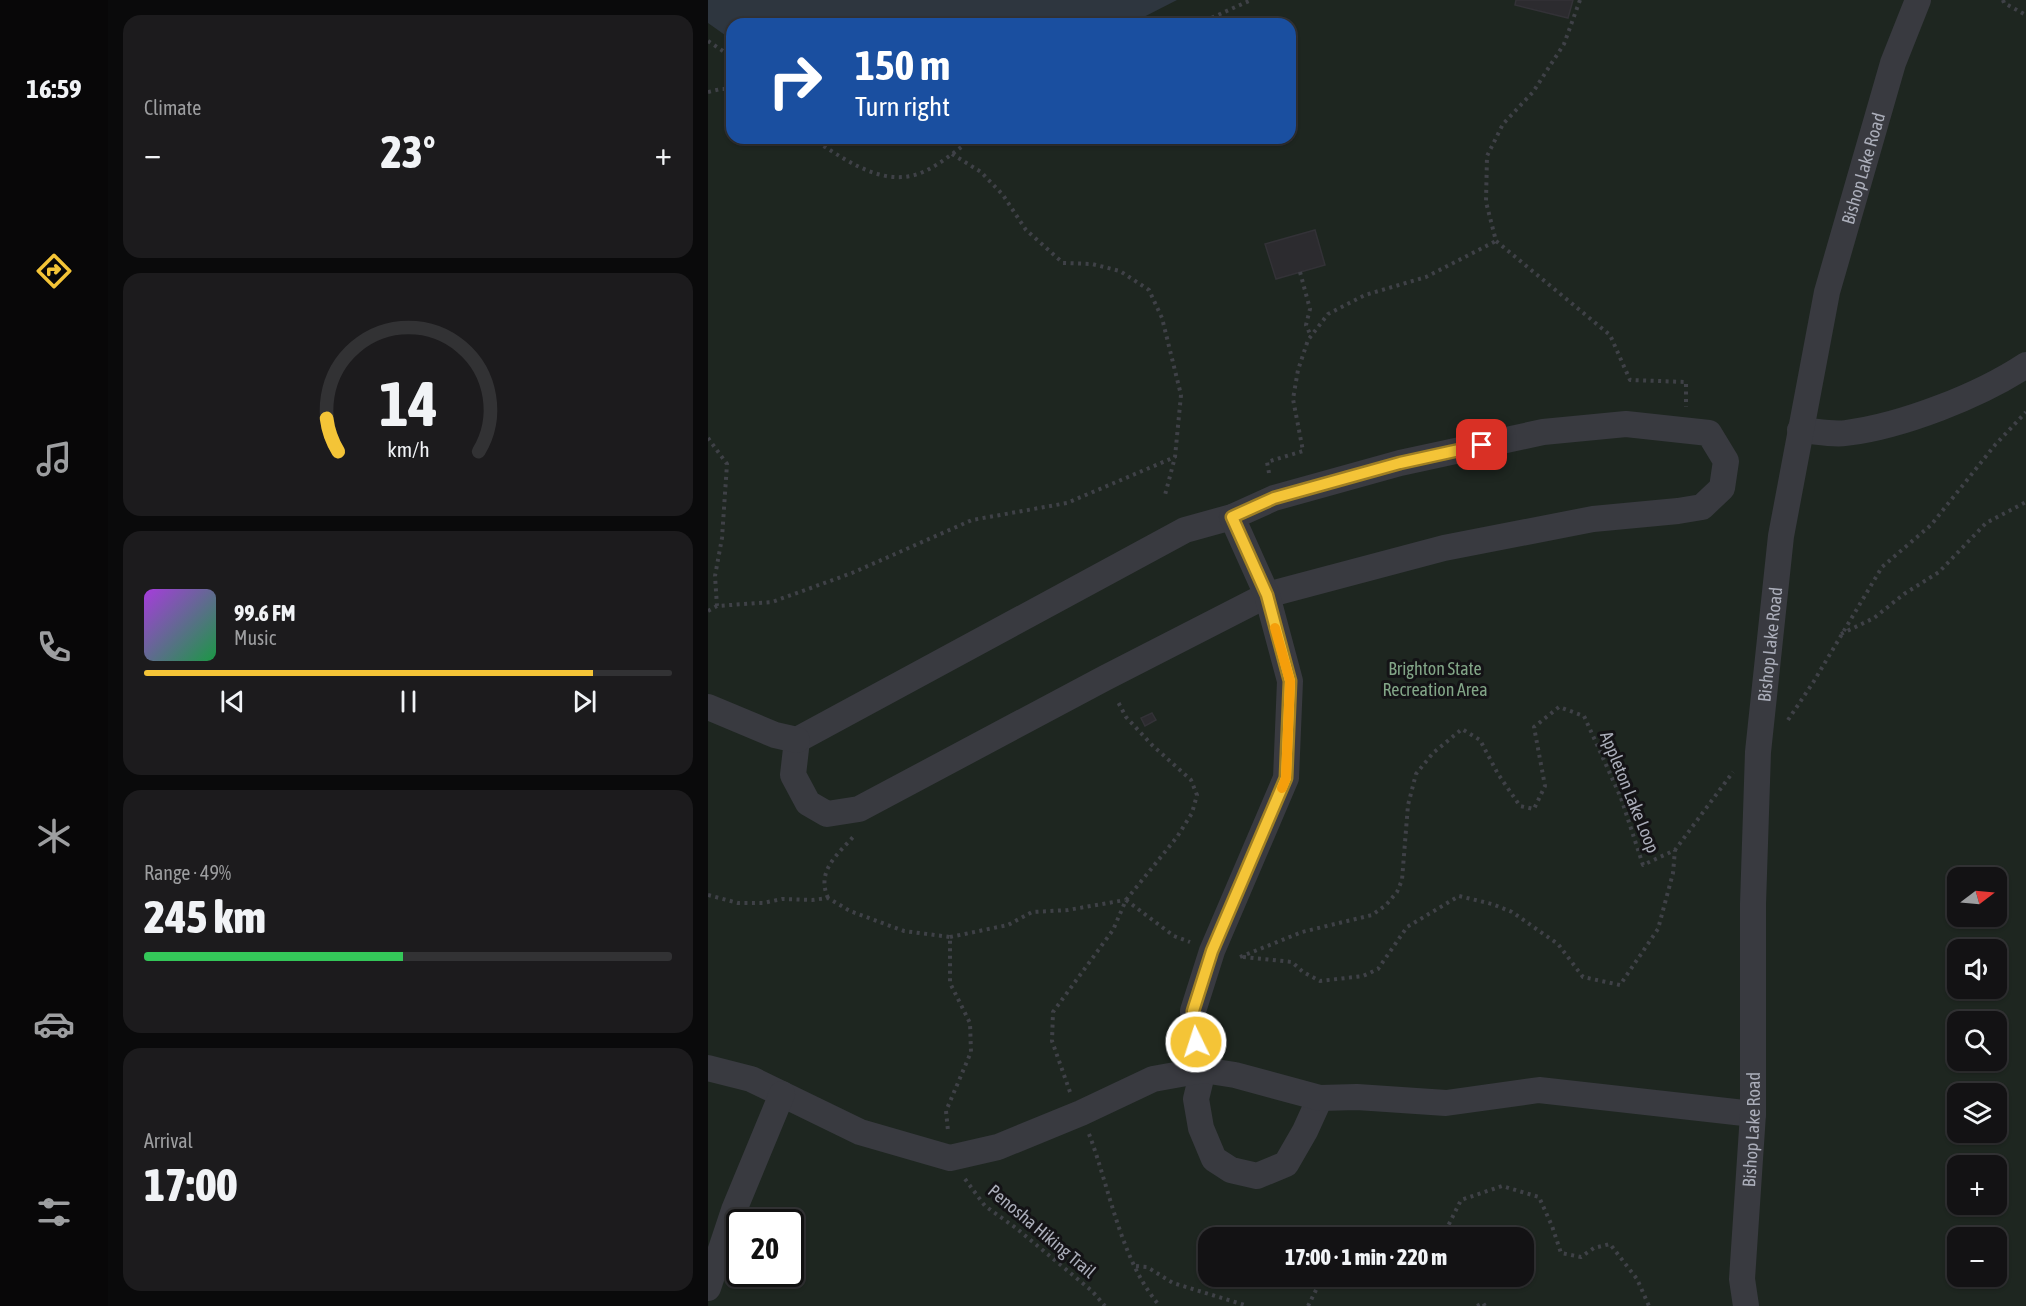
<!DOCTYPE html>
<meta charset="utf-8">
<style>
body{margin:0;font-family:"Asap Condensed",sans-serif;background:#1c1b1d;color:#f1f3f6;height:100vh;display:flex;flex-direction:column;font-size:22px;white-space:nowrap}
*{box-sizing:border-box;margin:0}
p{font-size:20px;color:#9d9ea0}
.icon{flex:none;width:33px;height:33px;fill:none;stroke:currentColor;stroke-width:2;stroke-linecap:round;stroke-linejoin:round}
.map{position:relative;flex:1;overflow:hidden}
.sheet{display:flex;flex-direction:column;gap:15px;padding:15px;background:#0a0a0b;width:600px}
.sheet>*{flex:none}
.banner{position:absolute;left:18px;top:18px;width:570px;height:126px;border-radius:18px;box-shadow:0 2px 4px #0004,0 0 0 2px #323234;background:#1a4fa0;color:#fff;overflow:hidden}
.needle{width:39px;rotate:74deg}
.tools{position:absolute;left:1239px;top:867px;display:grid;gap:12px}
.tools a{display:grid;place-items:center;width:60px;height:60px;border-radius:12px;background:#131214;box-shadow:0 2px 4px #0004,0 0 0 2px #323234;font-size:30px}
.speed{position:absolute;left:18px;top:1209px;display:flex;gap:12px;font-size:30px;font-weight:700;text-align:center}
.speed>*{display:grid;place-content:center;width:78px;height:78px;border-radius:50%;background:#131214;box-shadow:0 2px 4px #0004,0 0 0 2px #323234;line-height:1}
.speed .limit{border:3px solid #111;border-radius:9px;background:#fff;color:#111}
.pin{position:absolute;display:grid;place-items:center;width:51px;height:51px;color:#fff;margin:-26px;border-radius:12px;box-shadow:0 3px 9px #0006}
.me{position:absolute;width:66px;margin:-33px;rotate:356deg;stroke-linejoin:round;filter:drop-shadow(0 0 4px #0008)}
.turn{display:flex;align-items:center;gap:21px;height:126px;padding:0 30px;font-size:27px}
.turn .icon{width:78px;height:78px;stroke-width:2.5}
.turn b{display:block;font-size:42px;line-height:51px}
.big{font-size:45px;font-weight:800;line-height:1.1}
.sheet .card{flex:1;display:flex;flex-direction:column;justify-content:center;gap:9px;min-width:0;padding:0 21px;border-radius:18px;background:#1c1b1d}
.sheet .dial{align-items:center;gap:0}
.dial svg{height:156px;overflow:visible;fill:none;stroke:#323234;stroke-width:7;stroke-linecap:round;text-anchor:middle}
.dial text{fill:#f1f3f6;stroke:none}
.song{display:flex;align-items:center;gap:18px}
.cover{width:72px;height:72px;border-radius:9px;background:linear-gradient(135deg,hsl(280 70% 55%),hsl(140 70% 35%))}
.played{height:6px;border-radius:3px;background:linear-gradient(90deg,#f4c437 85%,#323234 85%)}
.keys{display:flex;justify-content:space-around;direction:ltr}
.heat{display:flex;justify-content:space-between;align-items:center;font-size:33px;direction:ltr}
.charge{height:9px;border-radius:4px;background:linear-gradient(90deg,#34c759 49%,#323234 0)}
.trip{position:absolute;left:490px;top:1227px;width:336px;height:60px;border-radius:18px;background:#131214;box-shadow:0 2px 4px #0004,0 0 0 2px #323234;font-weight:800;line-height:60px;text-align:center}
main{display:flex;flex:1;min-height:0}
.tab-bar{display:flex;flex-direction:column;width:108px;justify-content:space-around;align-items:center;background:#080708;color:#9d9ea0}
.tab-bar .icon{width:42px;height:42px}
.tab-bar .current{color:#f4c437}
.tab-bar b{font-size:27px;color:#f1f3f6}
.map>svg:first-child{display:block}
.green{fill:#1e2620;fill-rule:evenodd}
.water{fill:#2e363f}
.building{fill:#2c2b2f;stroke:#333237;stroke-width:1.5}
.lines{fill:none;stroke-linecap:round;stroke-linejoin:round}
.path{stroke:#3f4147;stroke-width:4;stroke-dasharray:3 4.5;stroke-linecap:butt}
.minor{stroke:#393a40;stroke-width:26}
.route-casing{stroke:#9f7f24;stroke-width:15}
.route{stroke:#f4c437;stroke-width:10}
.slow{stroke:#f59e0b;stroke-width:10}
.labels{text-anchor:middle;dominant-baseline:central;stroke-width:6;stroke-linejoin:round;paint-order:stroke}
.street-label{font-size:18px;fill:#abaeba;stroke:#141316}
.park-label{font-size:18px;fill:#82a587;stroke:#141316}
</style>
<main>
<nav class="tab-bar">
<b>16:59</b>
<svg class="icon current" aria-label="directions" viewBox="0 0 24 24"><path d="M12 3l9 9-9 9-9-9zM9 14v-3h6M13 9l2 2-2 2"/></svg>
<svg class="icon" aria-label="music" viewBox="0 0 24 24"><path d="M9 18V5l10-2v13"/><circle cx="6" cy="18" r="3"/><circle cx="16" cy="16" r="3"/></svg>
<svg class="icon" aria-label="phone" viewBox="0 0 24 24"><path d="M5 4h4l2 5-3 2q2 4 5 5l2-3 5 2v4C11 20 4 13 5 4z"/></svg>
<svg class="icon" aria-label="climate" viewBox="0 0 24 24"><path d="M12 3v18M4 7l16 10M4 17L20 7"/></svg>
<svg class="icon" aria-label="car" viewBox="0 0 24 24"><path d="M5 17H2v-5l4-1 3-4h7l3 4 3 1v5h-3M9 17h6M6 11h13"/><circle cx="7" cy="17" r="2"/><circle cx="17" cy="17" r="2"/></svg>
<svg class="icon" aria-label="filters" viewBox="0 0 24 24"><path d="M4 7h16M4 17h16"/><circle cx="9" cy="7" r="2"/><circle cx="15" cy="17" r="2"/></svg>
</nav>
<section class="sheet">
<div class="card"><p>Climate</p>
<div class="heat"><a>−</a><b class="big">23°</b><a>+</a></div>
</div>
<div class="card dial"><svg viewBox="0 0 100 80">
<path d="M14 69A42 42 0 1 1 86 69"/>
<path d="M14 69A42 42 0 0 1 8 52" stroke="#f4c437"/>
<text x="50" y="56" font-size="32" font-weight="700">14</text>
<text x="50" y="72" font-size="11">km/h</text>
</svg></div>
<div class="card">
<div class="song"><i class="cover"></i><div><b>99.6 FM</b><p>Music</p></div></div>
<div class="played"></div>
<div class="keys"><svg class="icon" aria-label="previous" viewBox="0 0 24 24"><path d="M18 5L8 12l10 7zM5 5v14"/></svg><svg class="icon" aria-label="pause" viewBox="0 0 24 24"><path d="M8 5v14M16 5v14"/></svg><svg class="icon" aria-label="next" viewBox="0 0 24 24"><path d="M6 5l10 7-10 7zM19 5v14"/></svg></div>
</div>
<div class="card"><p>Range · 49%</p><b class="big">245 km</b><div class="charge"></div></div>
<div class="card"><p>Arrival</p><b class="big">17:00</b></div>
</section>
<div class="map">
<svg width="1318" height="1306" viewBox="0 0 1318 1306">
<rect width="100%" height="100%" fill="#19181b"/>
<path class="green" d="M0 0H1318V1306H0ZM24 24H582V138H24ZM1250 878H1288V916H1250ZM1250 950H1288V988H1250ZM1250 1022H1288V1060H1250ZM1250 1094H1288V1132H1250ZM1250 1166H1288V1204H1250ZM32 1222H82V1274H32ZM501 1238H816V1276H501ZM1250 1238H1288V1276H1250Z"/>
<path class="water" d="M0 0H469L422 24H24V40L0 23Z"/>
<path class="building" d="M808 0H865L860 18 807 5Z
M607 230 617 265 568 279 557 244Z
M444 713 448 720 437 726 433 718Z"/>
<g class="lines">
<path class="path" d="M872 0 856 44 825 92 795 124 779 156 778 202 788 241 902 335 922 380 978 382V407
M1295 0 1296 3 1318 15
M490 24 543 0
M0 41 24 57
M0 92 13 89H24
M103 138C134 157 175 190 215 172 233 164 249 150 265 138
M244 154 273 172 295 195 318 230 355 263 384 264 412 271 441 290 454 318 473 395 467 457 457 495
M592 272 602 309 598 325 603 336
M0 438 19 464 14 538 7 576 9 606
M561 473 559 462 595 451 585 399 590 370 600 340 620 314 657 295 718 277 788 241
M0 611 9 606 64 602 144 573 264 520 359 503 467 457
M1133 634 1166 618 1196 594 1231 572 1278 523 1318 502
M1080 720 1106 681 1174 567 1223 525 1287 445 1318 412
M0 895 30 903H55L74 899 104 900 120 898 142 911 196 931 242 937V983L262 1023 263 1052 238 1111 240 1131
M120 898C108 871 129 855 146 836
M418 900 466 936 482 942
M242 937 300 925 324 912 360 910 417 900
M532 957 594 932 664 915 678 905 689 892 694 880 700 805 708 774 725 753 754 729 772 740 790 774 812 806 826 809 837 786 826 727 851 707 876 716 913 798 935 865 967 850 1025 772
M535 957 584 962 595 972 612 981 655 976 670 969 699 927 751 896 784 904 804 912 850 944 875 977 912 985 950 929 965 873 967 850
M362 1092 344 1041 345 1012 405 930 418 900 469 837 484 813 489 795 483 780 444 745 418 717 409 700
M381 1134C402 1189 413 1262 452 1306
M257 1179 277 1206 308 1228 384 1291 397 1306
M734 1238 753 1200 794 1186 831 1197 844 1226 853 1253 873 1257 886 1248 902 1244 929 1279 941 1306
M428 1266 439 1267 465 1283 540 1306
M680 1276 692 1285 709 1279 711 1276
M600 1306 615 1276
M769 1306 775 1303 777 1306"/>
<g class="minor">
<path d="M918 424 1001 433 1018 461 1014 488 994 507 970 511 885 519 736 548 559 595 397 678 151 809 119 814 100 803 85 775 89 740 477 530 524 517 566 498 692 463 835 432Z"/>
<path d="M1092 430C1107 431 1124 435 1138 433 1194 426 1271 396 1318 365"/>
<path d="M524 517 559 595 582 681 578 778 504 951 485 1011 488 1042 495 1070 488 1099 493 1128 506 1159 523 1170 549 1176 578 1164 597 1131 612 1098"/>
<path d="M0 707 67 735 89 740"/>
<path d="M0 1068 43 1079 152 1132 242 1158 290 1147 373 1113 445 1079 495 1070 527 1075 612 1098 649 1097 738 1103 831 1090 1045 1114"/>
<path d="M0 1288 26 1210 74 1094"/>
<path id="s1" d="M1038 1306 1034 1279 1045 1114V904L1050 752 1073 536 1119 292 1185 63 1210 0"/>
</g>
</g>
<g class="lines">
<g class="route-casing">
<path id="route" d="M488 1042 485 1011 504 951 578 778 582 681 559 595 524 517 566 498 692 463 774 445"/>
</g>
<use href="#route" class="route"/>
<path class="slow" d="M567 628 582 681 578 778 574 788"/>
</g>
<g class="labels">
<g class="street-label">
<text stroke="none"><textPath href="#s1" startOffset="1149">Bishop Lake Road</textPath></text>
<text stroke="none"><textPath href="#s1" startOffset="663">Bishop Lake Road</textPath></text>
<text transform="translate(922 792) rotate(68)">Appleton Lake Loop</text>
<text stroke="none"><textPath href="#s1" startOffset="177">Bishop Lake Road</textPath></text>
<text transform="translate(334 1231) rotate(40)">Penosha Hiking Trail</text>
</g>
<g class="park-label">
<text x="727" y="668">Brighton State<tspan x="727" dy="21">Recreation Area</tspan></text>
</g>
</g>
</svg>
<div class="tools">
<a><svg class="needle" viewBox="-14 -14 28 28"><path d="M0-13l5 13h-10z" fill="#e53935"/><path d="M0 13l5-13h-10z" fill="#9d9ea0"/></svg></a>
<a><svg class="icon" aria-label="sound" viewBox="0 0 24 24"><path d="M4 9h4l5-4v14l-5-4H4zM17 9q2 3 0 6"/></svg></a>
<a><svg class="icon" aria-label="search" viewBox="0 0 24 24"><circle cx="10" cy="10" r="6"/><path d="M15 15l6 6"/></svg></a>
<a><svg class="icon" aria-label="layers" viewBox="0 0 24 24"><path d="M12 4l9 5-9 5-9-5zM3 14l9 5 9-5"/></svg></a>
<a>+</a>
<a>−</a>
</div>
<div class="speed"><div class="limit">20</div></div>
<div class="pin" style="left:774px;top:445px;background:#d93025"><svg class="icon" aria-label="arrive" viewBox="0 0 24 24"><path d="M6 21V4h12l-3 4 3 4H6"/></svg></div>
<svg class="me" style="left:488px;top:1042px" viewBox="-20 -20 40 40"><circle r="17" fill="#f4c437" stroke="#fff" stroke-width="3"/><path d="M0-11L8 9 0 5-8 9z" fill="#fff"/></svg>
<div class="trip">17:00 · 1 min · 220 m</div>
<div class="banner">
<div class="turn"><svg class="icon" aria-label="right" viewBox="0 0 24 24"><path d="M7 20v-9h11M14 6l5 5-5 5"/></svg><div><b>150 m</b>Turn right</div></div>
</div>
</div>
</main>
